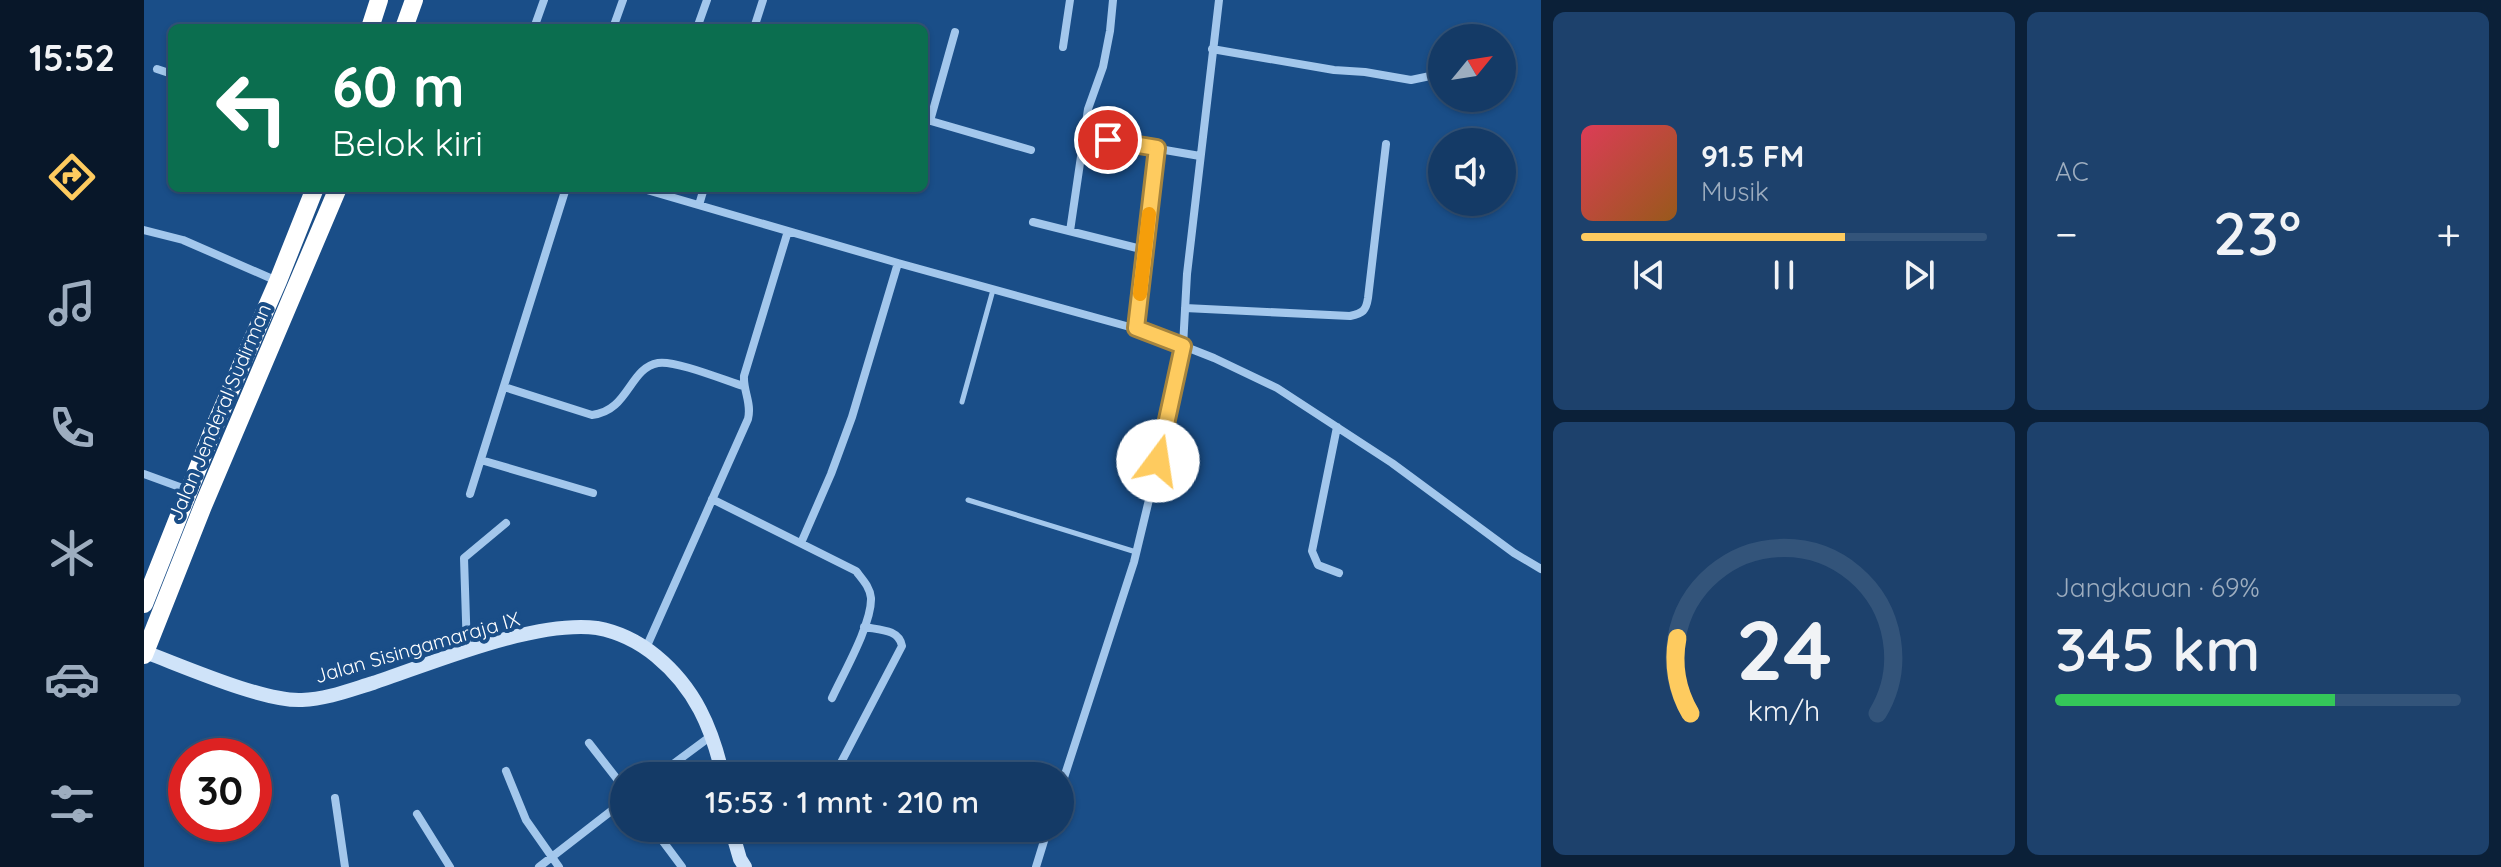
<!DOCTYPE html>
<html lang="id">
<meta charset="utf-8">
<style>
body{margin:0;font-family:Quicksand,sans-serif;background:#1d416c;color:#f1f3f6;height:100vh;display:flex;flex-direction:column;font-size:30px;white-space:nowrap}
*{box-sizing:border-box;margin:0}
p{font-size:26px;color:#9dadbf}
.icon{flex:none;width:44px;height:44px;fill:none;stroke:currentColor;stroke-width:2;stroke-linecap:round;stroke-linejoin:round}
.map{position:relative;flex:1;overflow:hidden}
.sheet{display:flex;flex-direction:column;gap:12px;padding:12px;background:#0b2038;width:960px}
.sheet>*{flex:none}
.banner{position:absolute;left:24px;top:24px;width:760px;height:168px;border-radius:12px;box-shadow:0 2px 6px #0004,0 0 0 2px #33547a;background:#0b6e4f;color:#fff;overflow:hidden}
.needle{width:52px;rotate:60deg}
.fabs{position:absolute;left:1284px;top:24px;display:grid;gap:16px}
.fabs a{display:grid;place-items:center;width:88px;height:88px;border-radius:50%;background:#143a66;box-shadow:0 2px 6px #0004,0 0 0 2px #33547a;font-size:40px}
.speed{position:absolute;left:24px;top:738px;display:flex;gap:16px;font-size:40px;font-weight:700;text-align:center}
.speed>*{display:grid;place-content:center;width:104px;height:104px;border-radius:50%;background:#143a66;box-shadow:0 2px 6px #0004,0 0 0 2px #33547a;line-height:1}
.speed .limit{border:12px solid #d22;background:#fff;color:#111}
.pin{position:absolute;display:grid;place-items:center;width:68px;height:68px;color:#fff;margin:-34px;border:4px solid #fff;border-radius:50%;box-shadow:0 2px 8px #0007}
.me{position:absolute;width:88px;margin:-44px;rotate:14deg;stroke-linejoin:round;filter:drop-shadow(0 0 6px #0008)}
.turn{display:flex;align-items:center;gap:28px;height:168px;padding:0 32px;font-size:36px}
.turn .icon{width:104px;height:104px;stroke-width:2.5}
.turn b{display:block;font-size:56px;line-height:68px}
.big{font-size:60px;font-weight:600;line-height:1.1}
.sheet .widget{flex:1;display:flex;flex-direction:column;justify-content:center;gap:12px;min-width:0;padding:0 28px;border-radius:12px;background:#1d416c}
.sheet .dial{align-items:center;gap:0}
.dial svg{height:208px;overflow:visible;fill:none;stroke:#33547a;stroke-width:7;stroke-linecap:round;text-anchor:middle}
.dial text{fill:#f1f3f6;stroke:none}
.song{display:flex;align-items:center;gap:24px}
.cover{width:96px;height:96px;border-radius:12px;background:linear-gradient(135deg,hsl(350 70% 55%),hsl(30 70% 35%))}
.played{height:8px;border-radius:4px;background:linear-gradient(90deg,#fecb5f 65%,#33547a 65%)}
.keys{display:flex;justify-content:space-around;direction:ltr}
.heat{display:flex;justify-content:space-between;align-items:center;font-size:44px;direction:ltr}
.charge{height:12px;border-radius:6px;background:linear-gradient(90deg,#34c759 69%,#33547a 0)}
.sheet .tiles{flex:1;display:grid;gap:12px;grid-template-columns:repeat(2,1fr)}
.trip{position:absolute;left:466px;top:762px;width:464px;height:80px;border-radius:40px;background:#143a66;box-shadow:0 2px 6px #0004,0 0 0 2px #33547a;font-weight:600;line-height:80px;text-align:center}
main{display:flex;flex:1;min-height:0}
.dock{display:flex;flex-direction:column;width:144px;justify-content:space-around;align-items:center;background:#081729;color:#9dadbf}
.dock .icon{width:56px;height:56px}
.dock .current{color:#fecb5f}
.dock b{font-size:36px;color:#f1f3f6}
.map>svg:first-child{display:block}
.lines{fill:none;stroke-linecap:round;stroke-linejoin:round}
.lane{stroke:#a3c7ec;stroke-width:5}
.street{stroke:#a3c7ec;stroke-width:8}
.secondary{stroke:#cfe3f9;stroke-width:14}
.highway{stroke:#fff;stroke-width:18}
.route-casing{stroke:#a5843e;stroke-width:20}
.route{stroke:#fecb5f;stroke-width:14}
.slow{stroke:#f59e0b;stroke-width:14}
.labels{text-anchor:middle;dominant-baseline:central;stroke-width:8;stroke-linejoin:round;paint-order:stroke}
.street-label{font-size:20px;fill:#fff;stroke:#1a4e88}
</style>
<main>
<nav class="dock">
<b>15:52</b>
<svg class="icon current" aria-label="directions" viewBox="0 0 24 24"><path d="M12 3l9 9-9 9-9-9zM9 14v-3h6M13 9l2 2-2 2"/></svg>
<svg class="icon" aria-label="music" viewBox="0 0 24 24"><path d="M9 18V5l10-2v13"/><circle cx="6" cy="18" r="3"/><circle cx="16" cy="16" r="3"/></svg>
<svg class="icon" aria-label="phone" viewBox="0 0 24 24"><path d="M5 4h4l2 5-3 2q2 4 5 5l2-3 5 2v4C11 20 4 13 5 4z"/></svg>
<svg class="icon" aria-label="climate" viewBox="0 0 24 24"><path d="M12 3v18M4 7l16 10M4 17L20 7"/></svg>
<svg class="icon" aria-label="car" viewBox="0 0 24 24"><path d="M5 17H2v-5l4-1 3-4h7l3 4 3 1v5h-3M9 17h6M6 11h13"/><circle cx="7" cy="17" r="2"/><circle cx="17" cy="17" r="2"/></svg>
<svg class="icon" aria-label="filters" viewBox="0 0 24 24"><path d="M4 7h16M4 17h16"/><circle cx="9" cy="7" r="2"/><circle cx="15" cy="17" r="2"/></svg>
</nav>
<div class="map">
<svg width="1397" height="867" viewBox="0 0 1397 867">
<rect width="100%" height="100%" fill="#1a4e88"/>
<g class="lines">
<path class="lane" d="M818 402 849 290
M824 500 992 552"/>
<path class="street" d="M390 28 400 0
M469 28 479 0
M553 28 563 0
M610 28 619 0
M919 47 926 0
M1068 49 1190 70 1221 72 1267 80 1291 75
M13 69 28 74
M780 119 887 150
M786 121 811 32
M939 136 1056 156
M496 188 754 263 1004 332 1070 358 1133 388 1248 463 1370 553 1397 569
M555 205 560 188
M889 222 1001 250
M0 230 39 240 133 281
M926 231 944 109 959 67 966 31 969 0
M1041 308 1206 316C1219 313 1222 311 1224 298L1242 144
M992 328 1013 148
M360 387 448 415C485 411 485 368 514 363 531 360 580 380 599 386
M1193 427 1168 551 1174 565 1195 573
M337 460 449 493
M0 474 44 490
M326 494 422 188
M568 499 712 571C719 580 726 587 727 598 728 624 699 674 688 698
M657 543 687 474 708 417 754 263
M502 648 604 419C608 403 599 391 600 376L644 231
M323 651 320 558 362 523
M445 743 480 788
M362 771 382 820 415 867
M513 776 567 736
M690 776 758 646C755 629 735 630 720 627
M916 790 990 562 1029 400 1039 346 1043 274 1075 0
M191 798 201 867
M273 814 306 867
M509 828 538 867
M395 867 480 801
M892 867 904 828"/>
<path class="secondary" d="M1 652C39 666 120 702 158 700 183 699 206 690 229 683 289 663 390 620 453 628 475 632 495 642 512 656 551 688 568 728 579 776
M587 828 596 859 601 867"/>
<path class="highway" d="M226 28 235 0
M260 28 270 0
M0 604 69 430 134 281 171 188
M0 655 59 506 194 188"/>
</g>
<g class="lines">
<g class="route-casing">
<path id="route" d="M964 140 1013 148 992 328 1039 346 1014 461"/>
</g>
<use href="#route" class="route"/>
<path class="slow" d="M996 294 1005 214"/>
</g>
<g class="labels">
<g class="street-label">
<text transform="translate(75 412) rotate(-67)">Jalan Jenderal Sudirman</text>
<text transform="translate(273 647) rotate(-16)">Jalan Sisingamaraja IX</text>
</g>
</g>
</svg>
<div class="fabs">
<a><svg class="needle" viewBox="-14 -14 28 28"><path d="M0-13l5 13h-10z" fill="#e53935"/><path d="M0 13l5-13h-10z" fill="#9dadbf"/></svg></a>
<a><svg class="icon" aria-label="sound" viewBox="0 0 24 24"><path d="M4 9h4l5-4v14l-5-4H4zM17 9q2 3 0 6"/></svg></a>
</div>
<div class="speed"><div class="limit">30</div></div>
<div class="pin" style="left:964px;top:140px;background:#d93025"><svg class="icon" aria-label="arrive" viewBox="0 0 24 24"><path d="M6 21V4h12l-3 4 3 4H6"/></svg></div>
<svg class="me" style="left:1014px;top:461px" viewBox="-20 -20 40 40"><circle r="19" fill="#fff"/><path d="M0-13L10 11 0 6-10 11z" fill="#fecb5f"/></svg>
<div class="trip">15:53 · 1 mnt · 210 m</div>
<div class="banner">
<div class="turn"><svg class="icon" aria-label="left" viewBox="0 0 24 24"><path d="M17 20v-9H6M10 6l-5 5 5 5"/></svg><div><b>60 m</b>Belok kiri</div></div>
</div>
</div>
<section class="sheet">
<div class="tiles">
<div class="widget">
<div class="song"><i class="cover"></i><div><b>91.5 FM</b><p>Musik</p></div></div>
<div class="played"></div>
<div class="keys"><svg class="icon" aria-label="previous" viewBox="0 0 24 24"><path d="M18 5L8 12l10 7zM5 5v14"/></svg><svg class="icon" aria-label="pause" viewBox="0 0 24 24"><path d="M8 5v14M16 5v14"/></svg><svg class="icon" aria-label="next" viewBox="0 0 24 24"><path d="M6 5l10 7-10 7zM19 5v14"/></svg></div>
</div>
<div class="widget"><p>AC</p>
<div class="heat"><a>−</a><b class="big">23°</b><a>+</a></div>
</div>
<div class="widget dial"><svg viewBox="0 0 100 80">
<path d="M14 69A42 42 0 1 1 86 69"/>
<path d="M14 69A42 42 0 0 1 9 40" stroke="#fecb5f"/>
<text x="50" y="56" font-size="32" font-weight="700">24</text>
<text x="50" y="72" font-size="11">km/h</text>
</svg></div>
<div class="widget"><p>Jangkauan · 69%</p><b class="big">345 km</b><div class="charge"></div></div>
</div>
</section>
</main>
